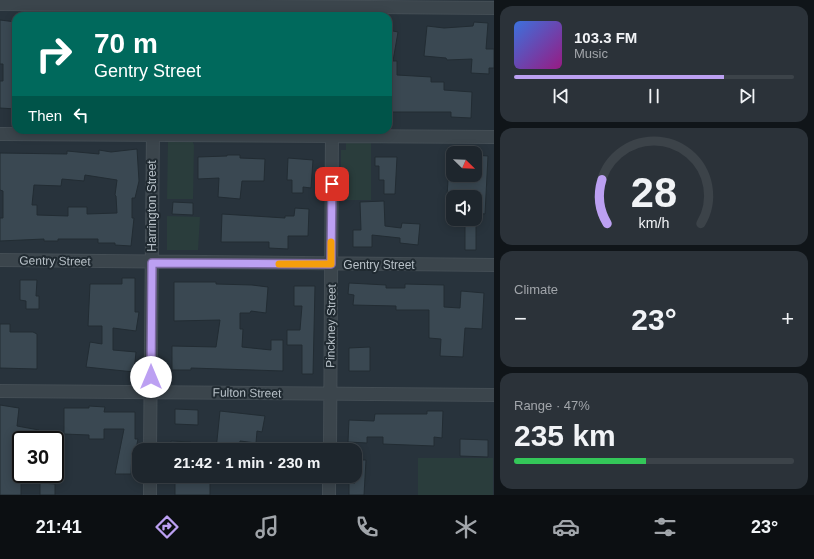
<!DOCTYPE html>
<meta charset="utf-8">
<style>
body{margin:0;font-family:Arial,sans-serif;background:#2b3239;color:#f1f3f6;height:100vh;display:flex;flex-direction:column;font-size:15px;white-space:nowrap}
*{box-sizing:border-box;margin:0}
p{font-size:13px;color:#a1a5aa}
.icon{flex:none;width:22px;height:22px;fill:none;stroke:currentColor;stroke-width:2;stroke-linecap:round;stroke-linejoin:round}
.map{position:relative;flex:1;overflow:hidden}
.panel{display:flex;flex-direction:column;gap:6px;padding:6px;background:#101519;width:320px}
.panel>*{flex:none}
.banner{position:absolute;left:12px;top:12px;width:380px;height:122px;border-radius:12px;box-shadow:0 2px 10px #0003,0 0 0 1px #3c4349;background:#00695c;color:#fff;overflow:hidden}
.needle{width:26px;rotate:113deg}
.tools{position:absolute;left:446px;top:146px;display:grid;gap:8px}
.tools a{display:grid;place-items:center;width:36px;height:36px;border-radius:8px;background:#1e262d;box-shadow:0 2px 10px #0003,0 0 0 1px #3c4349;font-size:20px}
.speed{position:absolute;left:12px;top:431px;display:flex;gap:8px;font-size:20px;font-weight:700;text-align:center}
.speed>*{display:grid;place-content:center;width:52px;height:52px;border-radius:50%;background:#1e262d;box-shadow:0 2px 10px #0003,0 0 0 1px #3c4349;line-height:1}
.speed .limit{border:2px solid #111;border-radius:6px;background:#fff;color:#111}
.pin{position:absolute;display:grid;place-items:center;width:34px;height:34px;color:#fff;margin:-17px;border-radius:8px;box-shadow:0 2px 6px #0006}
.me{position:absolute;width:44px;margin:-22px;rotate:0deg;stroke-linejoin:round;filter:drop-shadow(0 0 3px #0008)}
.turn{display:flex;align-items:center;gap:14px;height:84px;padding:0 16px;font-size:18px}
.turn .icon{width:52px;height:52px;stroke-width:2.5}
.turn b{display:block;font-size:28px;line-height:34px}
.then{display:flex;align-items:center;height:38px;padding:0 16px;background:#0003;gap:8px;font-size:15px}
.big{font-size:30px;font-weight:800;line-height:1.1}
.panel .widget{flex:1;display:flex;flex-direction:column;justify-content:center;gap:6px;min-width:0;padding:0 14px;border-radius:12px;background:#2b3239}
.panel .dial{align-items:center;gap:0}
.dial svg{height:104px;overflow:visible;fill:none;stroke:#3c4349;stroke-width:7;stroke-linecap:round;text-anchor:middle}
.dial text{fill:#f1f3f6;stroke:none}
.song{display:flex;align-items:center;gap:12px}
.cover{width:48px;height:48px;border-radius:6px;background:linear-gradient(135deg,hsl(220 70% 55%),hsl(310 70% 35%))}
.played{height:4px;border-radius:2px;background:linear-gradient(90deg,#bca0f2 75%,#3c4349 75%)}
.keys{display:flex;justify-content:space-around;direction:ltr}
.heat{display:flex;justify-content:space-between;align-items:center;font-size:22px;direction:ltr}
.charge{height:6px;border-radius:3px;background:linear-gradient(90deg,#34c759 47%,#3c4349 0)}
.trip{position:absolute;left:132px;top:443px;width:230px;height:40px;border-radius:12px;background:#1e262d;box-shadow:0 2px 10px #0003,0 0 0 1px #3c4349;font-weight:800;line-height:40px;text-align:center}
.dock{display:flex;height:64px;justify-content:space-around;align-items:center;background:#0c0f12;color:#a1a5aa}
.dock .icon{width:28px;height:28px}
.dock .selected{color:#bca0f2}
.dock b{font-size:18px;color:#f1f3f6}
main{display:flex;flex:1;min-height:0}
.map>svg:first-child{display:block}
.green{fill:#2a3d3c}
.building{fill:#3a4852;stroke:#222c33;fill-rule:evenodd}
.lines{fill:none;stroke-linecap:round;stroke-linejoin:round}
.minor-casing{stroke:#444e55;stroke-width:14}
.minor{stroke:#3b454c;stroke-width:12}
.route-casing{stroke:#7a689d;stroke-width:10}
.route{stroke:#bca0f2;stroke-width:7}
.slow{stroke:#f59e0b;stroke-width:7}
.labels{text-anchor:middle;dominant-baseline:central;stroke-width:4;stroke-linejoin:round;paint-order:stroke}
.street-label{font-size:12px;fill:#b7c0c7;stroke:#202a31}
</style>
<main>
<div class="map">
<svg width="494" height="495" viewBox="0 0 494 495">
<rect width="100%" height="100%" fill="#28333c"/>
<path class="green" d="M168 140H192L194 145 193 199H167Z
M346 141H371V200H341V150H346Z
M167 216 200 217 198 250H167Z
M418 458H493V495H418Z"/>
<path class="building" d="M0 20 16 22 14 99H16V109L0 108V81H3V64H0Z
M474 22 488 23 486 49H494V68H489V74L471 73 472 59 447 60 446 58 424 56 427 26 444 28 473 26Z
M388 30 398 32 393 61H397V75L431 77V82H444V90L472 92 471 118 451 117V112H388Z
M137 149 139 181 135 198H132V218H134L131 246 115 245V243H98V239H58V241H44V239L0 241V218H3V191L0 190V153L67 154V151L99 154V150L111 152ZM85 175 117 180 115 195 116 196 117 213 87 214V207H68V216L37 215V205H32L34 185 61 186 62 179 84 181Z
M227 155H240V158L265 159 264 181H242L240 199 218 197 219 178 198 179V157L227 156Z
M475 155 488 156 485 214 475 213V197H447L448 180H458V175H475Z
M375 157H397L395 194H384V180H379V166H375Z
M288 158 313 160 311 188 303 187V193H292V180H287Z
M384 201 385 226 401 228 402 223 420 224 418 245 400 243V238L372 235V247H353V230H361L360 202Z
M173 202 193 203V215L172 214Z
M295 208 309 209 308 236H288V249L269 248V242H221L222 214 285 218V216H294Z
M465 219H476V250H465Z
M122 278H135V312H139L136 331 113 328V350L136 352 134 372 86 367 90 342 102 344V326H88L90 284H122Z
M20 280H37L36 296H39V309H26V301L20 300Z
M174 282H216V284L252 285 268 287 266 313 251 311 250 313H240V329H243L242 347 271 350V340H283V371L191 368V370H172V346L216 347 220 320 174 321Z
M349 283 386 285V288H405V284L444 285V307L460 308 461 291 484 293 482 329 465 328 463 357 440 356 441 339 429 338V310H396V306L353 305 354 295 348 294Z
M294 286H315L313 374H302V345H287V330H300L302 306H294Z
M0 324H10V332H33L37 334V369L0 368Z
M370 347V371H349V348Z
M0 405 19 408 17 426 39 430 37 440 21 436V495H0Z
M89 406 105 407 104 412H135V439H138L135 454 132 453 131 474H115L124 429H104V439H89V435L64 434V408H89Z
M175 409 198 410V425L175 424Z
M220 411 265 416 262 432 257 431 256 443 240 441 239 450H216Z
M427 411H443L442 438 434 437V446L383 444V437H367V443L348 442 349 420 374 421 375 414H427Z
M460 439 488 440V457L460 456Z
M171 441 191 442 190 450H171Z
M355 460H366L364 495H349V483H355Z
M175 476H210V495H175Z
M40 483 55 484V495H40Z"/>
<g class="lines">
<g class="minor-casing">
<path id="minor" d="M0 4 494 8
M0 134 494 137
M0 260 494 265
M0 391 494 395
M150 450 153 130
M330 450 332 130
M150 495V476
M329 495V476"/>
</g>
<use href="#minor" class="minor"/>
</g>
<g class="lines">
<g class="route-casing">
<path id="route" d="M151 377 152 263 331 264 332 184"/>
</g>
<use href="#route" class="route"/>
<path class="slow" d="M279 264H331V242"/>
</g>
<g class="labels">
<g class="street-label">
<text transform="translate(152 206) rotate(-90)">Harrington Street</text>
<text transform="translate(55 261) rotate(1)">Gentry Street</text>
<text x="379" y="265">Gentry Street</text>
<text transform="translate(331 326) rotate(-89)">Pinckney Street</text>
<text transform="translate(247 393) rotate(1)">Fulton Street</text>
</g>
</g>
</svg>
<div class="tools">
<a><svg class="needle" viewBox="-14 -14 28 28"><path d="M0-13l5 13h-10z" fill="#e53935"/><path d="M0 13l5-13h-10z" fill="#a1a5aa"/></svg></a>
<a><svg class="icon" aria-label="sound" viewBox="0 0 24 24"><path d="M4 9h4l5-4v14l-5-4H4zM17 9q2 3 0 6"/></svg></a>
</div>
<div class="speed"><div class="limit">30</div></div>
<div class="pin" style="left:332px;top:184px;background:#d93025"><svg class="icon" aria-label="arrive" viewBox="0 0 24 24"><path d="M6 21V4h12l-3 4 3 4H6"/></svg></div>
<svg class="me" style="left:151px;top:377px" viewBox="-20 -20 40 40"><circle r="19" fill="#fff"/><path d="M0-13L10 11 0 6-10 11z" fill="#bca0f2"/></svg>
<div class="trip">21:42 · 1 min · 230 m</div>
<div class="banner">
<div class="turn"><svg class="icon" aria-label="right" viewBox="0 0 24 24"><path d="M7 20v-9h11M14 6l5 5-5 5"/></svg><div><b>70 m</b>Gentry Street</div></div>
<div class="then">Then<svg class="icon" aria-label="left" viewBox="0 0 24 24"><path d="M17 20v-9H6M10 6l-5 5 5 5"/></svg></div>
</div>
</div>
<section class="panel">
<div class="widget">
<div class="song"><i class="cover"></i><div><b>103.3 FM</b><p>Music</p></div></div>
<div class="played"></div>
<div class="keys"><svg class="icon" aria-label="previous" viewBox="0 0 24 24"><path d="M18 5L8 12l10 7zM5 5v14"/></svg><svg class="icon" aria-label="pause" viewBox="0 0 24 24"><path d="M8 5v14M16 5v14"/></svg><svg class="icon" aria-label="next" viewBox="0 0 24 24"><path d="M6 5l10 7-10 7zM19 5v14"/></svg></div>
</div>
<div class="widget dial"><svg viewBox="0 0 100 80">
<path d="M14 69A42 42 0 1 1 86 69"/>
<path d="M14 69A42 42 0 0 1 10 35" stroke="#bca0f2"/>
<text x="50" y="56" font-size="32" font-weight="700">28</text>
<text x="50" y="72" font-size="11">km/h</text>
</svg></div>
<div class="widget"><p>Climate</p>
<div class="heat"><a>−</a><b class="big">23°</b><a>+</a></div>
</div>
<div class="widget"><p>Range · 47%</p><b class="big">235 km</b><div class="charge"></div></div>
</section>
</main>
<nav class="dock">
<b>21:41</b>
<svg class="icon selected" aria-label="directions" viewBox="0 0 24 24"><path d="M12 3l9 9-9 9-9-9zM9 14v-3h6M13 9l2 2-2 2"/></svg>
<svg class="icon" aria-label="music" viewBox="0 0 24 24"><path d="M9 18V5l10-2v13"/><circle cx="6" cy="18" r="3"/><circle cx="16" cy="16" r="3"/></svg>
<svg class="icon" aria-label="phone" viewBox="0 0 24 24"><path d="M5 4h4l2 5-3 2q2 4 5 5l2-3 5 2v4C11 20 4 13 5 4z"/></svg>
<svg class="icon" aria-label="climate" viewBox="0 0 24 24"><path d="M12 3v18M4 7l16 10M4 17L20 7"/></svg>
<svg class="icon" aria-label="car" viewBox="0 0 24 24"><path d="M5 17H2v-5l4-1 3-4h7l3 4 3 1v5h-3M9 17h6M6 11h13"/><circle cx="7" cy="17" r="2"/><circle cx="17" cy="17" r="2"/></svg>
<svg class="icon" aria-label="filters" viewBox="0 0 24 24"><path d="M4 7h16M4 17h16"/><circle cx="9" cy="7" r="2"/><circle cx="15" cy="17" r="2"/></svg>
<b>23°</b>
</nav>
